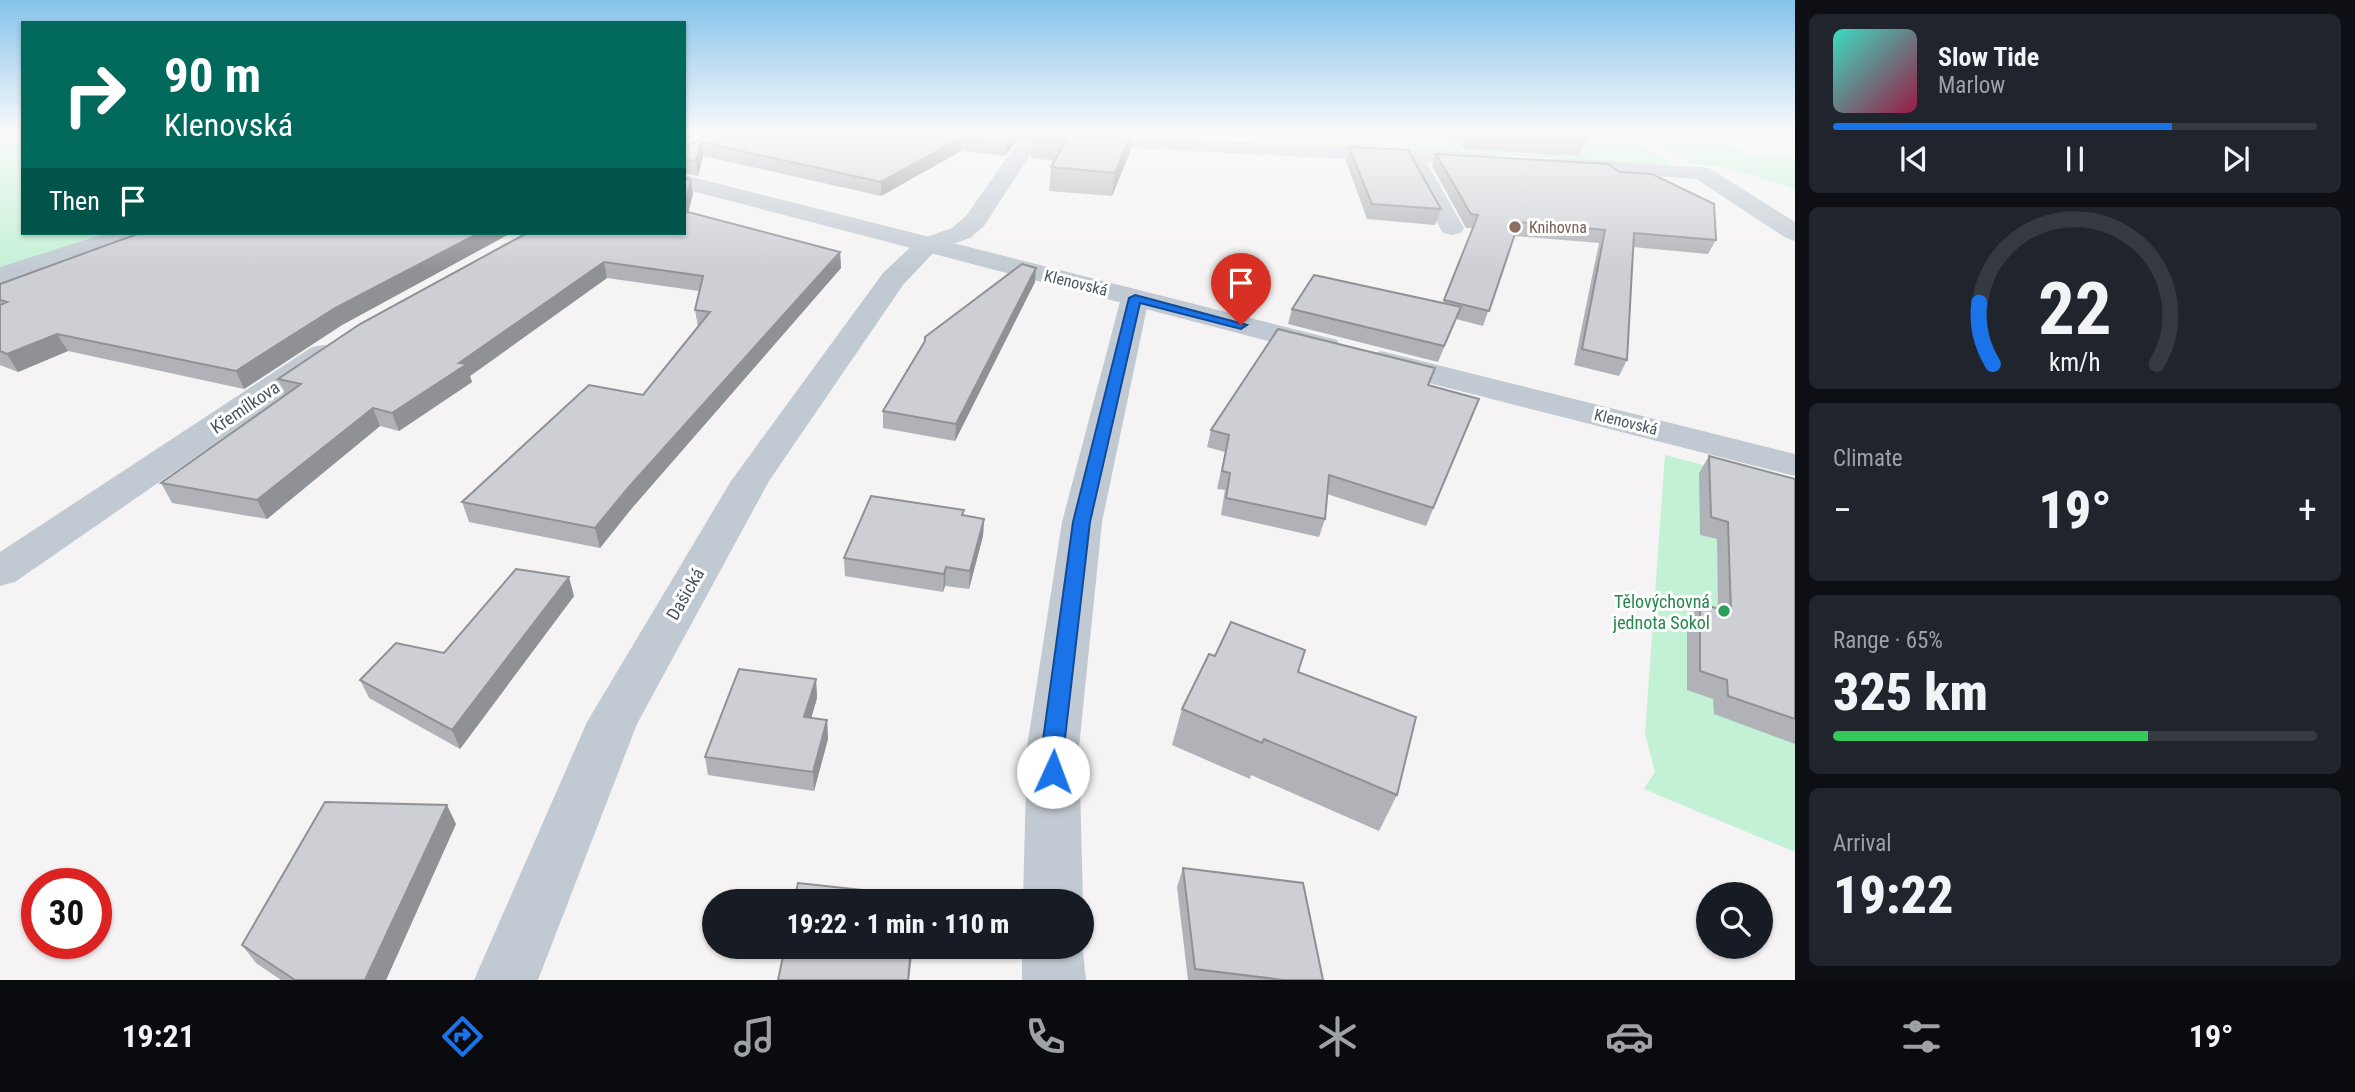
<!DOCTYPE html>
<meta charset="utf-8">
<style>
body{margin:0;font-family:"Roboto Condensed",sans-serif;background:#20242c;color:#f1f3f6;height:100vh;display:flex;flex-direction:column;font-size:26px;white-space:nowrap}
*{box-sizing:border-box;margin:0}
p{font-size:23px;color:#9ea1a6}
.icon{flex:none;width:38px;height:38px;fill:none;stroke:currentColor;stroke-width:2;stroke-linecap:round;stroke-linejoin:round}
.map{position:relative;flex:1;overflow:hidden}
.sheet{display:flex;flex-direction:column;gap:14px;padding:14px;background:#0d0f14;width:560px}
.sheet>*{flex:none}
.top-card{position:absolute;left:21px;top:21px;width:665px;height:214px;border-radius:0px;box-shadow:0 2px 5px #0004;background:#00695c;color:#fff;overflow:hidden}
.controls{position:absolute;left:1696px;top:882px;display:grid;gap:14px}
.controls a{display:grid;place-items:center;width:77px;height:77px;border-radius:50%;background:#171b24;box-shadow:0 2px 5px #0004;font-size:35px}
.speed{position:absolute;left:21px;top:868px;display:flex;gap:14px;font-size:35px;font-weight:700;text-align:center}
.speed>*{display:grid;place-content:center;width:91px;height:91px;border-radius:50%;background:#171b24;box-shadow:0 2px 5px #0004;line-height:1}
.speed .limit{border:10px solid #d22;background:#fff;color:#111}
.pin{position:absolute;display:grid;place-items:center;width:60px;height:60px;color:#fff;margin:-72px -30px;border-radius:50% 50% 50% 0;rotate:-45deg;box-shadow:0 0 7px #0007}
.pin .icon{rotate:45deg}
.me{position:absolute;width:77px;margin:-38px;rotate:2deg;stroke-linejoin:round;filter:drop-shadow(0 0 5px #0008)}
.turn{display:flex;align-items:center;gap:24px;height:147px;padding:0 28px;font-size:32px}
.turn .icon{width:91px;height:91px;stroke-width:2.5}
.turn b{display:block;font-size:49px;line-height:60px}
.then{display:flex;align-items:center;height:66px;padding:0 28px;background:#0003;gap:14px;font-size:26px}
.big{font-size:52px;font-weight:800;line-height:1.1}
.sheet .card{flex:1;display:flex;flex-direction:column;justify-content:center;gap:10px;min-width:0;padding:0 24px;border-radius:10px;background:#20242c}
.sheet .dial{align-items:center;gap:0}
.dial svg{height:182px;overflow:visible;fill:none;stroke:#363941;stroke-width:7;stroke-linecap:round;text-anchor:middle}
.dial text{fill:#f1f3f6;stroke:none}
.song{display:flex;align-items:center;gap:21px}
.cover{width:84px;height:84px;border-radius:10px;background:linear-gradient(135deg,hsl(170 70% 55%),hsl(340 70% 35%))}
.played{height:7px;border-radius:4px;background:linear-gradient(90deg,#1a73e8 70%,#363941 70%)}
.keys{display:flex;justify-content:space-around;direction:ltr}
.heat{display:flex;justify-content:space-between;align-items:center;font-size:38px;direction:ltr}
.charge{height:10px;border-radius:5px;background:linear-gradient(90deg,#34c759 65%,#363941 0)}
.trip{position:absolute;left:702px;top:889px;width:392px;height:70px;border-radius:35px;background:#171b24;box-shadow:0 2px 5px #0004;font-weight:800;line-height:70px;text-align:center}
.menu{display:flex;height:112px;justify-content:space-around;align-items:center;background:#090b0e;color:#9ea1a6}
.menu .icon{width:49px;height:49px}
.menu .on{color:#1a73e8}
.menu b{font-size:32px;color:#f1f3f6}
main{display:flex;flex:1;min-height:0}
.map>svg:first-child{display:block}
.green{fill:#c3f1d5}
.lines{fill:none;stroke-linecap:round;stroke-linejoin:round}
.minor{fill:#c1cad2;fill-rule:evenodd}
.tertiary{fill:#c1cad2;fill-rule:evenodd}
.wall{fill:#b0b2b7}
.shaded-wall{fill:#909195}
.building{fill:#cdcfd5;stroke:#909195;stroke-width:2}
.route{fill:#1a73e8;stroke:#114b97;stroke-width:2}
.education-dot{fill:#8d6e63;stroke:#fff;stroke-width:2.5}
.leisure-dot{fill:#2e9e5b;stroke:#fff;stroke-width:2.5}
.labels{text-anchor:middle;dominant-baseline:central;stroke-width:6;stroke-linejoin:round;paint-order:stroke}
.far-education-label{font-size:16px;fill:#785e54;stroke:#fff;text-anchor:start}
.far-street-label{font-size:16px;fill:#4a5661;stroke:#fff}
.street-label{font-size:18px;fill:#4a5661;stroke:#fff}
.leisure-label{font-size:18px;fill:#27864d;stroke:#fff;text-anchor:end}
</style>
<main>
<div class="map">
<svg width="1795" height="980" viewBox="0 0 1795 980">
<rect width="100%" height="100%" fill="#f5f3f3"/>
<path class="green" d="M0 132H23V233H109L0 269Z
M1329 132H1620L1672 165 1323 146Z
M1643 132H1795V138L1716 135 1730 144H1721L1735 147 1750 156 1795 158V189L1728 168 1690 163Z
M1665 455 1795 489V852L1644 789 1655 772 1645 734Z"/>
<g class="lines">
<path class="minor" d="M1025 132H1045L984 226 970 238 936 250 903 285 769 481 637 724 538 980H474L587 722 731 481 883 273 918 240 952 228 966 216Z
M1079 135 1487 153 1494 155 1498 159 1494 163 1487 165 1427 163 1464 228 1461 233 1452 235 1443 233 1440 228 1406 162 1072 145 1069 141 1072 137Z
M1561 158 1709 168 1795 222V241L1786 238 1696 179 1553 169 1550 164 1553 159Z
M107 233H145L141 238 0 284V267Z
M1135 289 1145 292 1149 298 1102 522 1079 747 1083 901 1082 904V901H1023L1027 747 1062 522 1121 298 1125 292Z
M323 345 334 347 339 354 334 361 15 582 0 586V552L312 347Z
M1082 941 1086 980H1022V947H1082Z"/>
<path class="tertiary" d="M684 175 1337 340 1341 347 1337 354 1326 356 684 189Z
M1381 351 1795 454V476L1370 368 1365 361 1370 354Z"/>
</g>
<path class="wall" d="M715 132H1023L1005 156 961 151 881 196 703 156 698 176 684 173V147Z
M1035 132H1138L1137 134H1133L1130 152 1112 196 1049 191 1051 167 1055 161 1031 158 1032 136Z
M1448 132H1589L1579 156 1464 149Z
M1349 147 1441 209 1435 225 1367 219 1346 161Z
M1436 154 1619 172 1716 240 1708 254 1633 247 1627 360 1619 376 1574 365 1599 243 1514 236 1483 326 1456 319 1438 362 1288 324 1292 309 1443 303 1473 228H1466L1432 166Z
M691 180 693 194 688 212 840 252 841 268 632 508 600 548 469 522 462 502 643 395 698 327 695 310 699 291 607 278 470 376 472 382 399 431 380 426 267 519 172 503 161 483 285 395 278 379 684 233Z
M140 233H511L342 325 244 389 68 351 18 372 0 365V284Z
M1035 282 955 441 883 428V411Z
M1428 386 1479 399 1426 526 1327 494 1325 519 1319 537 1221 515 1225 490 1217 489 1225 452 1207 447 1211 430Z
M1709 456 1795 479V744L1714 714 1713 699 1687 690V622L1700 603 1718 609 1717 539 1700 535 1699 473Z
M964 515 984 519 983 536 969 589 945 586 943 592 845 576 844 558Z
M574 596 460 749 369 698 360 680 444 653Z
M1215 656 1298 672 1397 795 1379 831 1251 775 1250 779 1172 745 1182 709Z
M816 679 817 698 811 718 827 720 828 739 814 791 708 775 705 757Z
M456 824 386 980H281L256 963 242 945Z
M1183 868 1323 980H1188L1177 887Z"/>
<path class="shaded-wall" d="M684 132H700L684 141Z
M1014 132H1023L1005 156 1006 142Z
M1132 132 1130 152 1112 196 1115 173Z
M961 138V151L881 196V182Z
M701 142 703 156 698 176 696 162Z
M691 180 693 194 685 225 684 206Z
M479 233H511L342 325 244 389 236 371 335 308Z
M840 252 841 268 632 508 600 548 595 528 628 488Z
M604 262 607 278 470 376 472 382 399 431 392 413 459 363Z
M1036 268 1035 282 955 441 956 424Z
M57 334 68 351 18 372 7 354Z
M373 408 380 426 267 519 257 500Z
M984 519 983 536 969 589 970 571Z
M946 567 945 586 943 592 944 574Z
M569 577 574 596 460 749 452 730Z
M816 679 817 698 806 736 804 717Z
M827 720 828 739 814 791 813 772Z
M447 805 456 824 386 980H365Z
M911 947H913L909 980H908Z"/>
<path class="building" d="M715 132H1014L1006 142 961 138 881 182 701 142 696 162 684 159V147Z
M1035 132H1132L1115 173 1051 167 1066 140 1032 136Z
M1349 147 1408 150 1441 209 1372 204Z
M1436 154 1609 164 1619 172 1652 174 1714 204 1716 240 1634 233 1627 360 1582 349 1605 230 1519 222 1489 311 1444 300 1478 215 1471 214Z
M684 178 691 180 684 206Z
M684 211 840 252 628 488 595 528 462 502 589 385 643 395 710 312 695 310 703 276 604 262 459 363 467 364 392 413 373 408 257 500 161 483 301 384 278 379 360 324 527 233H684Z
M140 233H479L335 308 236 371 57 334 7 354 0 351V305L7 302 0 300V284Z
M1022 264 1036 268 956 424 883 411 925 341V337Z
M1314 275 1461 307 1444 346 1292 309Z
M1278 329 1435 368 1428 385 1479 399 1433 508 1329 475 1325 519 1226 498 1230 473 1222 471 1229 435 1211 430Z
M1709 456 1795 479V719L1728 696 1727 680 1700 671V603L1731 613 1728 522 1711 517Z
M871 496 964 510 962 515 984 519 970 571 946 567 944 574 844 558Z
M516 569 569 577 452 730 360 680 396 643 444 653Z
M1231 622 1305 650 1298 672 1416 717 1397 795 1264 739 1262 743 1182 709 1209 654 1215 656Z
M739 669 816 679 804 717 827 720 813 772 705 757Z
M325 802 447 805 365 980H295L242 945Z
M1183 868 1303 883 1323 980H1283L1195 969Z
M798 883 917 896 916 901H794Z
M785 947H911L908 980H778Z"/>
<linearGradient id="sky" x2="0" y2="1"><stop stop-color="#85c3ea"/><stop offset="0.49" stop-color="#fafafa"/><stop offset="1" stop-color="#fafafa" stop-opacity="0"/></linearGradient>
<rect width="1795" height="270" fill="url(#sky)"/>
<path class="route" d="M1135 295 1247 325 1241 329 1140 303 1090 522 1064 747V772L1061 779 1053 782 1045 779 1042 772V747L1073 522 1129 298Z"/>
<circle class="education-dot" cx="1515" cy="227" r="7"/>
<circle class="leisure-dot" cx="1724" cy="611" r="7"/>
<g class="labels">
<g class="far-education-label">
<text x="1529" y="227">Knihovna</text>
</g>
<g class="far-street-label">
<text transform="translate(1076 283) rotate(14)">Klenovská</text>
<text transform="translate(1626 422) rotate(14)">Klenovská</text>
</g>
<g class="street-label">
<text transform="translate(245 407) rotate(-34)">Křemílkova</text>
<text transform="translate(685 594) rotate(-60)">Dašická</text>
</g>
<g class="leisure-label">
<text x="1710" y="601">Tělovýchovná<tspan x="1710" dy="21">jednota Sokol</tspan></text>
</g>
</g>
</svg>
<div class="controls">
<a><svg class="icon" aria-label="search" viewBox="0 0 24 24"><circle cx="10" cy="10" r="6"/><path d="M15 15l6 6"/></svg></a>
</div>
<div class="speed"><div class="limit">30</div></div>
<div class="pin" style="left:1241px;top:325px;background:#d93025"><svg class="icon" aria-label="arrive" viewBox="0 0 24 24"><path d="M6 21V4h12l-3 4 3 4H6"/></svg></div>
<svg class="me" style="left:1053px;top:772px" viewBox="-20 -20 40 40"><circle r="19" fill="#fff"/><path d="M0-13L10 11 0 6-10 11z" fill="#1a73e8"/></svg>
<div class="trip">19:22 · 1 min · 110 m</div>
<div class="top-card">
<div class="turn"><svg class="icon" aria-label="right" viewBox="0 0 24 24"><path d="M7 20v-9h11M14 6l5 5-5 5"/></svg><div><b>90 m</b>Klenovská</div></div>
<div class="then">Then<svg class="icon" aria-label="arrive" viewBox="0 0 24 24"><path d="M6 21V4h12l-3 4 3 4H6"/></svg></div>
</div>
</div>
<section class="sheet">
<div class="card">
<div class="song"><i class="cover"></i><div><b>Slow Tide</b><p>Marlow</p></div></div>
<div class="played"></div>
<div class="keys"><svg class="icon" aria-label="previous" viewBox="0 0 24 24"><path d="M18 5L8 12l10 7zM5 5v14"/></svg><svg class="icon" aria-label="pause" viewBox="0 0 24 24"><path d="M8 5v14M16 5v14"/></svg><svg class="icon" aria-label="next" viewBox="0 0 24 24"><path d="M6 5l10 7-10 7zM19 5v14"/></svg></div>
</div>
<div class="card dial"><svg viewBox="0 0 100 80">
<path d="M14 69A42 42 0 1 1 86 69"/>
<path d="M14 69A42 42 0 0 1 8 42" stroke="#1a73e8"/>
<text x="50" y="56" font-size="32" font-weight="700">22</text>
<text x="50" y="72" font-size="11">km/h</text>
</svg></div>
<div class="card"><p>Climate</p>
<div class="heat"><a>−</a><b class="big">19°</b><a>+</a></div>
</div>
<div class="card"><p>Range · 65%</p><b class="big">325 km</b><div class="charge"></div></div>
<div class="card"><p>Arrival</p><b class="big">19:22</b></div>
</section>
</main>
<nav class="menu">
<b>19:21</b>
<svg class="icon on" aria-label="directions" viewBox="0 0 24 24"><path d="M12 3l9 9-9 9-9-9zM9 14v-3h6M13 9l2 2-2 2"/></svg>
<svg class="icon" aria-label="music" viewBox="0 0 24 24"><path d="M9 18V5l10-2v13"/><circle cx="6" cy="18" r="3"/><circle cx="16" cy="16" r="3"/></svg>
<svg class="icon" aria-label="phone" viewBox="0 0 24 24"><path d="M5 4h4l2 5-3 2q2 4 5 5l2-3 5 2v4C11 20 4 13 5 4z"/></svg>
<svg class="icon" aria-label="climate" viewBox="0 0 24 24"><path d="M12 3v18M4 7l16 10M4 17L20 7"/></svg>
<svg class="icon" aria-label="car" viewBox="0 0 24 24"><path d="M5 17H2v-5l4-1 3-4h7l3 4 3 1v5h-3M9 17h6M6 11h13"/><circle cx="7" cy="17" r="2"/><circle cx="17" cy="17" r="2"/></svg>
<svg class="icon" aria-label="filters" viewBox="0 0 24 24"><path d="M4 7h16M4 17h16"/><circle cx="9" cy="7" r="2"/><circle cx="15" cy="17" r="2"/></svg>
<b>19°</b>
</nav>
